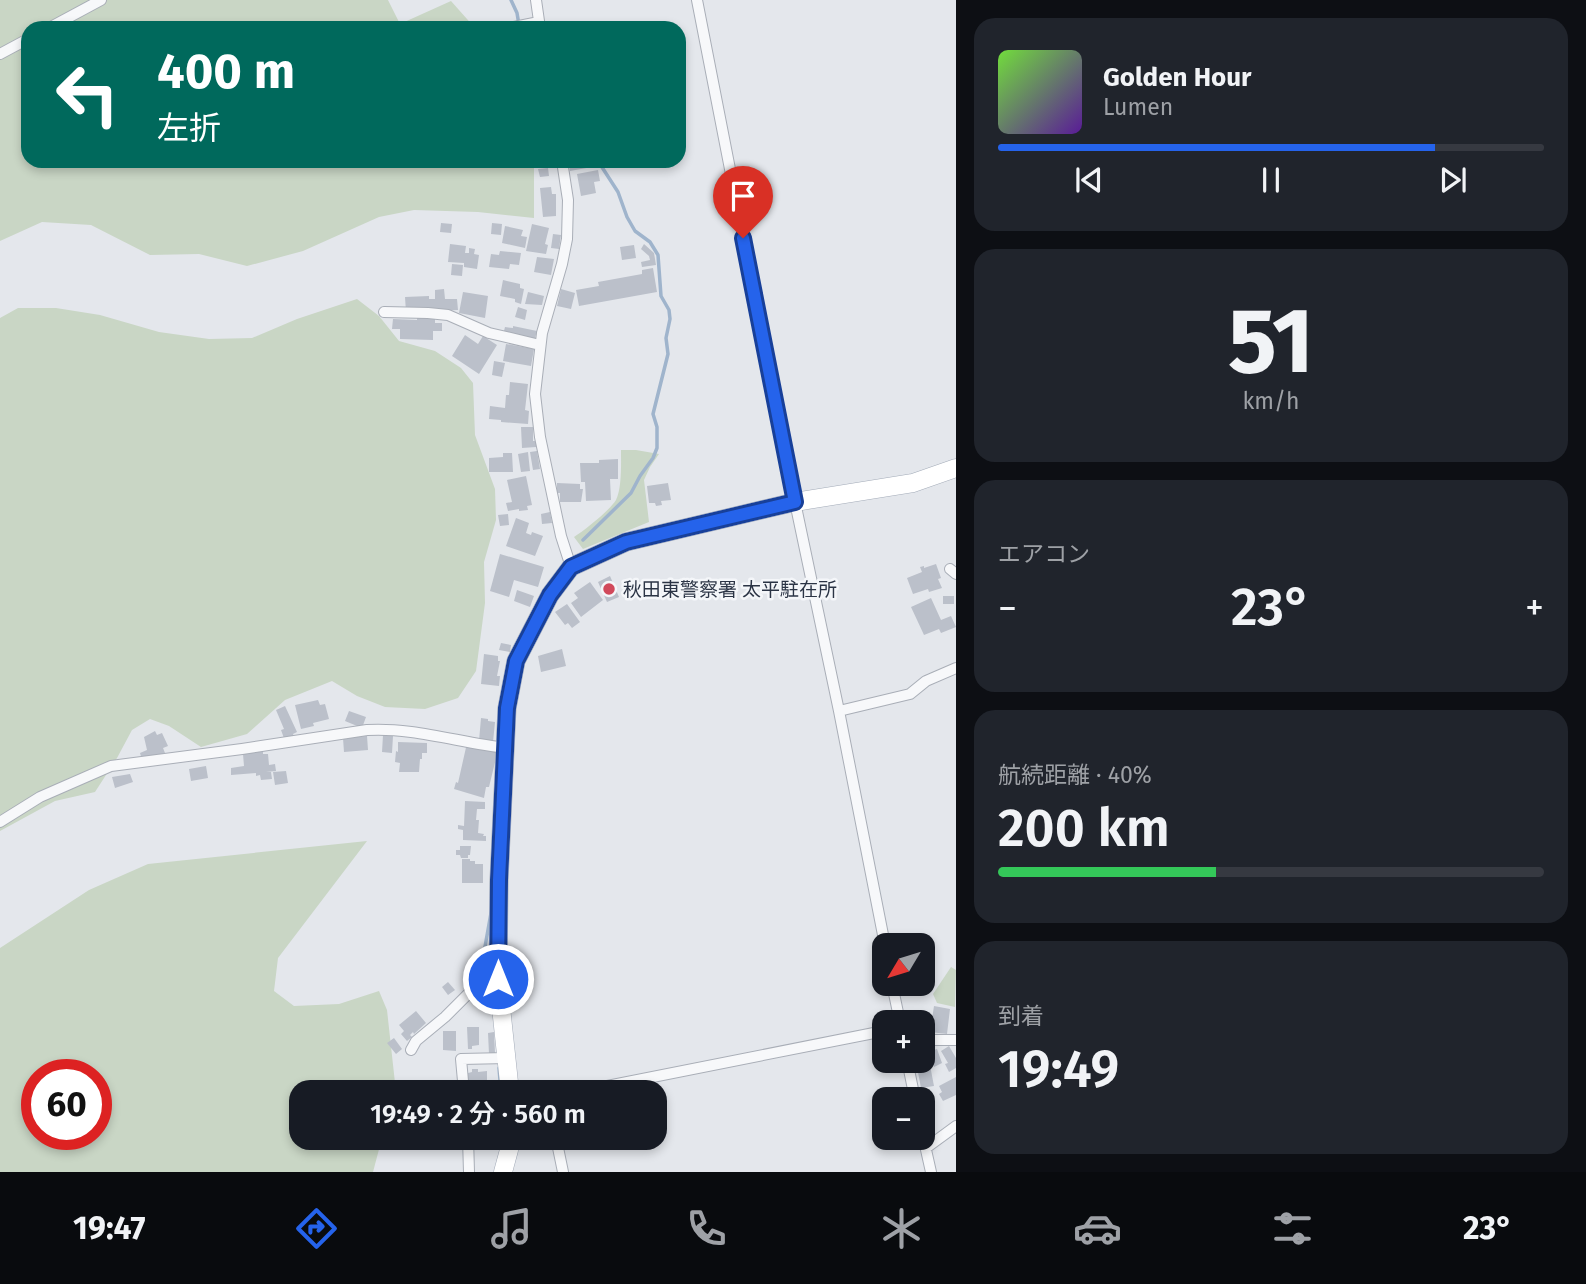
<!DOCTYPE html>
<html lang="ja">
<meta charset="utf-8">
<style>
body{margin:0;font-family:"Fira Sans","Noto Sans JP",sans-serif;background:#20242c;color:#f1f3f6;height:100vh;display:flex;flex-direction:column;font-size:26px;white-space:nowrap}
*{box-sizing:border-box;margin:0}
p{font-size:23px;color:#9ea1a6}
.icon{flex:none;width:38px;height:38px;fill:none;stroke:currentColor;stroke-width:2;stroke-linecap:round;stroke-linejoin:round}
.map{position:relative;flex:1;overflow:hidden}
.sheet{display:flex;flex-direction:column;gap:18px;padding:18px;background:#0d0f14;width:630px}
.sheet>*{flex:none}
.guide{position:absolute;left:21px;top:21px;width:665px;height:147px;border-radius:21px;box-shadow:0 4px 10px #0003;background:#00695c;color:#fff;overflow:hidden}
.needle{width:46px;rotate:232deg}
.fabs{position:absolute;left:872px;top:933px;display:grid;gap:14px}
.fabs a{display:grid;place-items:center;width:63px;height:63px;border-radius:14px;background:#171b24;box-shadow:0 4px 10px #0003;font-size:35px}
.speed{position:absolute;left:21px;top:1059px;display:flex;gap:14px;font-size:35px;font-weight:700;text-align:center}
.speed>*{display:grid;place-content:center;width:91px;height:91px;border-radius:50%;background:#171b24;box-shadow:0 4px 10px #0003;line-height:1}
.speed .limit{border:10px solid #d22;background:#fff;color:#111}
.pin{position:absolute;display:grid;place-items:center;width:60px;height:60px;color:#fff;margin:-72px -30px;border-radius:50% 50% 50% 0;rotate:-45deg;box-shadow:0 0 7px #0007}
.pin .icon{rotate:45deg}
.me{position:absolute;width:77px;margin:-38px;rotate:0deg;stroke-linejoin:round;filter:drop-shadow(0 0 5px #0008)}
.turn{display:flex;align-items:center;gap:24px;height:147px;padding:0 21px;font-size:32px}
.turn .icon{width:91px;height:91px;stroke-width:2.5}
.turn b{display:block;font-size:49px;line-height:60px}
.big{font-size:52px;font-weight:600;line-height:1.1}
.sheet .widget{flex:1;display:flex;flex-direction:column;justify-content:center;gap:10px;min-width:0;padding:0 24px;border-radius:21px;background:#20242c}
.sheet .dial{align-items:center;gap:0}
.dial b{font-size:91px;line-height:1}
.song{display:flex;align-items:center;gap:21px}
.cover{width:84px;height:84px;border-radius:10px;background:linear-gradient(135deg,hsl(100 70% 55%),hsl(270 70% 35%))}
.played{height:7px;border-radius:4px;background:linear-gradient(90deg,#2563eb 80%,#363941 80%)}
.keys{display:flex;justify-content:space-around;direction:ltr}
.heat{display:flex;justify-content:space-between;align-items:center;font-size:38px;direction:ltr}
.charge{height:10px;border-radius:5px;background:linear-gradient(90deg,#34c759 40%,#363941 0)}
.trip{position:absolute;left:289px;top:1080px;width:378px;height:70px;border-radius:21px;background:#171b24;box-shadow:0 4px 10px #0003;font-weight:600;line-height:70px;text-align:center}
.dock{display:flex;height:112px;justify-content:space-around;align-items:center;background:#090b0e;color:#9ea1a6}
.dock .icon{width:49px;height:49px}
.dock .current{color:#2563eb}
.dock b{font-size:32px;color:#f1f3f6}
main{display:flex;flex:1;min-height:0}
.map>svg:first-child{display:block}
.green{fill:#c9d6c5;fill-rule:evenodd}
.lines{fill:none;stroke-linecap:round;stroke-linejoin:round}
.stream{stroke:#9fb4cc;stroke-width:3.5}
.building{fill:#bbc0ca}
.minor-casing{stroke:#a9aeb7;stroke-width:12}
.primary-casing{stroke:#a3abb8;stroke-width:19}
.minor{stroke:#f7f8fa;stroke-width:10}
.primary{stroke:#fff;stroke-width:18}
.route-casing{stroke:#184099;stroke-width:18}
.route{stroke:#2563eb;stroke-width:12}
.poi-dot{fill:#d1495b;stroke:#f4f6f9;stroke-width:2.5}
.labels{text-anchor:middle;dominant-baseline:central;stroke-width:5;stroke-linejoin:round;paint-order:stroke}
.poi-label{font-size:19px;fill:#2b3445;stroke:#f4f6f9;text-anchor:start}
</style>
<main>
<div class="map">
<svg width="956" height="1172" viewBox="0 0 956 1172">
<rect width="100%" height="100%" fill="#e4e7ec"/>
<path class="green" d="M0 0H388L400 24 451 1 475 28H28V161H534V218L478 212 414 210 379 217 303 251 247 266 199 254 150 255 91 225 42 222 0 241Z
M357 299 379 316 399 341 435 351 461 368 473 383 475 435 495 489 496 520 484 562 485 603 476 671 458 698 425 709 385 707 357 696 332 681 285 700 247 734 201 747 169 726 150 719 132 730 117 758 95 792 55 801 0 831V318L18 308H56L100 315 159 332 209 339 252 338 297 319Z
M621 450H636L659 454 650 467 644 480 649 522 583 549 574 537C585 530 610 510 616 500 622 488 621 464 621 450Z
M367 841 278 958 274 991 294 1006 339 1004 379 991 387 1010 396 1092H301V1138H382L373 1172H0V948L89 890 148 864ZM37 1074H96V1134H37Z
M951 967 956 970 955 1007 937 1003 933 994Z"/>
<g class="lines">
<path class="stream" d="M511 0 517 13 519 25
M583 540 631 493 640 476 653 458 657 448V427L653 414 668 354 666 338 670 319 669 310 661 296 658 255 650 242 635 231 627 217 618 192 598 161
M488 977 483 958 491 913
M499 1068 501 1092"/>
</g>
<path class="building" d="M569 161H591L592 167 570 171Z
M548 168 549 176 540 177 538 169Z
M598 170 600 181 594 182 596 193 581 196 577 174Z
M551 187 552 194H556V216L543 217 540 188Z
M441 223 452 224 451 233 440 232Z
M492 223 502 224 501 235 491 234Z
M532 224 549 228 545 244 548 245 546 254 526 251Z
M505 226 523 230 521 236 527 237 525 248 502 243Z
M553 234 561 235 559 249 551 248Z
M450 244 466 246 465 253H469V248L475 249 474 254 479 255 477 269 464 267V263L448 262Z
M644 244 654 253 656 265 642 267 641 262 650 260 649 256 641 249Z
M634 245 636 258 622 260 620 247Z
M500 251 521 253 519 265 510 264 509 269 489 267 491 254 499 255Z
M537 257 554 259 551 275 534 272Z
M452 264 463 265 462 276 451 275Z
M653 268 657 292 579 306 576 290 599 286 598 282 642 274V270Z
M503 280 520 284V288L524 289 521 304 515 302V299L500 296Z
M444 289 445 299H457L458 310 406 312 405 297 429 296V299H435V290Z
M561 289 575 293 571 309 557 306Z
M463 292 488 296 485 318 459 313Z
M528 292 544 296 542 305 525 304Z
M518 307 527 310 525 320 515 317Z
M417 316H435V323H442V331H433V340L400 339V329H392L393 319 417 320Z
M513 326 537 331 534 341 503 335 505 327 513 328Z
M465 335 478 344 483 336 497 345 479 374 452 356Z
M506 344 534 349 531 366 503 361Z
M494 361 505 363 502 377 492 375Z
M510 382 528 384 525 410 529 411 528 424 501 422V420L489 419 490 406 505 408 506 395H509Z
M521 427H533V441H536V447L522 448Z
M537 451 540 469 533 470 530 452Z
M528 452 530 471 521 472 518 454Z
M503 453H512L513 472H489V458L503 457Z
M618 459V479H610L611 500 586 501 585 482H581L580 463H599V460Z
M526 476 532 505 527 506 528 510 519 511V509L508 511 506 503 512 502 507 480Z
M557 483 580 484V489H583L581 502H560V493H557Z
M668 483 671 500 661 501 662 505 656 506 655 503H649L647 486Z
M550 512 552 523 542 524 541 514Z
M508 514 509 525 500 526 498 515Z
M516 518 529 523 526 533 531 535 532 532 543 536 535 556 506 546Z
M500 554 544 567 538 587 514 580 509 597 490 591Z
M936 564 941 578 938 579 942 588 929 592 928 589 913 594 907 578 922 572 920 567 924 566V568Z
M610 576 619 597 607 602 598 582Z
M590 582 603 600 581 617 571 603 578 598 574 593Z
M517 590 534 596 530 607 514 601Z
M943 596H954V604H943Z
M931 598 941 620 951 616 956 627 941 633 939 629 924 635 911 607Z
M567 604 580 622 572 628 568 623 565 625 555 612Z
M501 643 511 645 510 652 499 650Z
M562 649 566 666 541 672 538 656Z
M484 654 498 656V661H500L497 676H500L499 686 481 684Z
M318 700 320 705 325 704 329 719 313 723 314 726 301 729 295 705Z
M285 706 297 732 293 734 294 737 285 741 281 730 284 729 276 710Z
M349 711 366 717 362 728 345 721Z
M481 718 488 719V721L495 722 493 742 479 741Z
M155 731 157 735 162 733 168 746 163 748 165 753 152 759 142 760 140 753 147 750 144 737Z
M383 735 393 736 392 753 382 752Z
M367 736 368 750 344 752 343 738Z
M398 742 427 743V753H422V759H420L419 772H399L400 763 395 762 396 751 398 752Z
M467 743 498 750 489 787H486L484 798 454 789 456 782 458 783Z
M263 751V754H268L269 765 275 764 276 771 266 772H271L272 779 261 780 260 775 256 776V773L231 775V768L244 766 243 754Z
M206 766 208 778 191 781 189 769Z
M286 771 288 783 275 785 273 772Z
M130 774 133 782 115 788 112 777Z
M465 801 485 802V809H477L476 820H479L478 833 484 834 483 836H486V841L463 840V830L458 829V825L464 826Z
M460 846H471L470 855H468V858H461L460 855H456V850H460Z
M462 859H470V861H475V864H483V883H462Z
M448 982 455 990 448 995 442 987Z
M934 1006 950 1009 947 1034 930 1032Z
M416 1011 426 1023 414 1034 413 1032 410 1035 412 1037 407 1041 401 1034 404 1031 399 1025Z
M467 1027H479V1045L472 1046V1049H468Z
M443 1031H456V1051L443 1050Z
M494 1032 495 1053 489 1054 488 1033Z
M394 1038 402 1049 396 1054 387 1043Z
M949 1046 956 1058V1068L949 1072 945 1064 948 1063 941 1051Z
M937 1049 942 1063 934 1067 928 1052Z
M929 1060 934 1086 921 1088 916 1062Z
M472 1069H478V1072L487 1071V1089L468 1090V1073L472 1072Z
M956 1077V1095L943 1101 939 1094 942 1092 939 1086Z
M575 1138H610L612 1143 578 1150Z"/>
<g class="lines">
<g class="minor-casing">
<path id="minor" d="M536 0 540 28
M697 0 795 502 839 711 885 945
M49 28 101 0
M509 28 539 22
M0 54 28 39
M562 161 568 200 567 239 562 264 542 333 535 394 540 437 561 536 571 567
M384 312 428 313 448 315 489 333 540 345
M950 569 956 574
M839 711 910 694 926 681 956 668
M0 822 40 797 111 766 242 749 367 730C412 727 461 743 506 748
M892 984 900 1022
M922 1040H956
M411 1050 416 1041 445 1017 471 991 483 983 499 980
M907 1060 915 1099
M464 1092 461 1059 507 1058
M577 1092 884 1031
M922 1132 931 1172
M468 1138 469 1172
M556 1138 563 1172
M926 1148 956 1126"/>
</g>
<g class="primary-casing">
<path id="primary" d="M510 1092 498 979 499 880 507 708 516 661 550 595 571 567 626 542 795 502 913 483 956 468
M503 1172 509 1150 510 1138"/>
</g>
<use href="#minor" class="minor"/>
<use href="#primary" class="primary"/>
</g>
<g class="lines">
<g class="route-casing">
<path id="route" d="M498 979 499 880 507 708 516 661 550 595 571 567 626 542 795 502 743 238"/>
</g>
<use href="#route" class="route"/>
</g>
<circle class="poi-dot" cx="609" cy="589" r="7"/>
<g class="labels">
<g class="poi-label">
<text x="623" y="589">秋田東警察署 太平駐在所</text>
</g>
</g>
</svg>
<div class="fabs">
<a><svg class="needle" viewBox="-14 -14 28 28"><path d="M0-13l5 13h-10z" fill="#e53935"/><path d="M0 13l5-13h-10z" fill="#9ea1a6"/></svg></a>
<a>+</a>
<a>−</a>
</div>
<div class="speed"><div class="limit">60</div></div>
<div class="pin" style="left:743px;top:238px;background:#d93025"><svg class="icon" aria-label="arrive" viewBox="0 0 24 24"><path d="M6 21V4h12l-3 4 3 4H6"/></svg></div>
<svg class="me" style="left:498px;top:979px" viewBox="-20 -20 40 40"><circle r="17" fill="#2563eb" stroke="#fff" stroke-width="3"/><path d="M0-11L8 9 0 5-8 9z" fill="#fff"/></svg>
<div class="trip">19:49 · 2 分 · 560 m</div>
<div class="guide">
<div class="turn"><svg class="icon" aria-label="left" viewBox="0 0 24 24"><path d="M17 20v-9H6M10 6l-5 5 5 5"/></svg><div><b>400 m</b>左折</div></div>
</div>
</div>
<section class="sheet">
<div class="widget">
<div class="song"><i class="cover"></i><div><b>Golden Hour</b><p>Lumen</p></div></div>
<div class="played"></div>
<div class="keys"><svg class="icon" aria-label="previous" viewBox="0 0 24 24"><path d="M18 5L8 12l10 7zM5 5v14"/></svg><svg class="icon" aria-label="pause" viewBox="0 0 24 24"><path d="M8 5v14M16 5v14"/></svg><svg class="icon" aria-label="next" viewBox="0 0 24 24"><path d="M6 5l10 7-10 7zM19 5v14"/></svg></div>
</div>
<div class="widget dial"><b>51</b><p>km/h</p></div>
<div class="widget"><p>エアコン</p>
<div class="heat"><a>−</a><b class="big">23°</b><a>+</a></div>
</div>
<div class="widget"><p>航続距離 · 40%</p><b class="big">200 km</b><div class="charge"></div></div>
<div class="widget"><p>到着</p><b class="big">19:49</b></div>
</section>
</main>
<nav class="dock">
<b>19:47</b>
<svg class="icon current" aria-label="directions" viewBox="0 0 24 24"><path d="M12 3l9 9-9 9-9-9zM9 14v-3h6M13 9l2 2-2 2"/></svg>
<svg class="icon" aria-label="music" viewBox="0 0 24 24"><path d="M9 18V5l10-2v13"/><circle cx="6" cy="18" r="3"/><circle cx="16" cy="16" r="3"/></svg>
<svg class="icon" aria-label="phone" viewBox="0 0 24 24"><path d="M5 4h4l2 5-3 2q2 4 5 5l2-3 5 2v4C11 20 4 13 5 4z"/></svg>
<svg class="icon" aria-label="climate" viewBox="0 0 24 24"><path d="M12 3v18M4 7l16 10M4 17L20 7"/></svg>
<svg class="icon" aria-label="car" viewBox="0 0 24 24"><path d="M5 17H2v-5l4-1 3-4h7l3 4 3 1v5h-3M9 17h6M6 11h13"/><circle cx="7" cy="17" r="2"/><circle cx="17" cy="17" r="2"/></svg>
<svg class="icon" aria-label="filters" viewBox="0 0 24 24"><path d="M4 7h16M4 17h16"/><circle cx="9" cy="7" r="2"/><circle cx="15" cy="17" r="2"/></svg>
<b>23°</b>
</nav>
